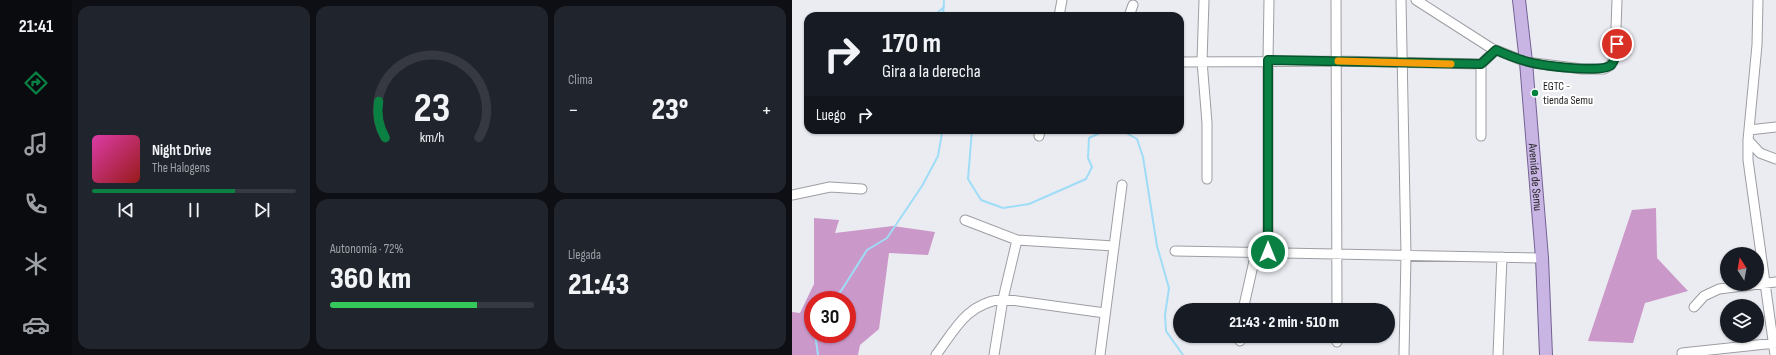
<!DOCTYPE html>
<html lang="es">
<meta charset="utf-8">
<style>
body{margin:0;font-family:"Sofia Sans Condensed",sans-serif;background:#20242c;color:#f1f3f6;height:100vh;display:flex;flex-direction:column;font-size:15px;white-space:nowrap}
*{box-sizing:border-box;margin:0}
p{font-size:13px;color:#9ea1a6}
.icon{flex:none;width:22px;height:22px;fill:none;stroke:currentColor;stroke-width:2;stroke-linecap:round;stroke-linejoin:round}
.map{position:relative;flex:1;overflow:hidden}
.sheet{display:flex;flex-direction:column;gap:6px;padding:6px;background:#0d0f14;width:720px}
.sheet>*{flex:none}
.guide{position:absolute;left:12px;top:12px;width:380px;height:122px;border-radius:12px;box-shadow:0 1px 3px #0004;background:#171b24;color:#f1f3f6;overflow:hidden}
.needle{width:26px;rotate:349deg}
.fabs{position:absolute;left:928px;top:247px;display:grid;gap:8px}
.fabs a{display:grid;place-items:center;width:44px;height:44px;border-radius:50%;background:#171b24;box-shadow:0 1px 3px #0004;font-size:20px}
.speed{position:absolute;left:12px;top:291px;display:flex;gap:8px;font-size:20px;font-weight:700;text-align:center}
.speed>*{display:grid;place-content:center;width:52px;height:52px;border-radius:50%;background:#171b24;box-shadow:0 1px 3px #0004;line-height:1}
.speed .limit{border:6px solid #d22;background:#fff;color:#111}
.pin{position:absolute;display:grid;place-items:center;width:34px;height:34px;color:#fff;margin:-17px;border:2px solid #fff;border-radius:50%;box-shadow:0 1px 4px #0007}
.me{position:absolute;width:44px;margin:-22px;rotate:0deg;stroke-linejoin:round;filter:drop-shadow(0 0 3px #0008)}
.turn{display:flex;align-items:center;gap:14px;height:84px;padding:0 12px;font-size:18px}
.turn .icon{width:52px;height:52px;stroke-width:2.5}
.turn b{display:block;font-size:28px;line-height:34px}
.then{display:flex;align-items:center;height:38px;padding:0 12px;background:#0003;gap:8px;font-size:15px}
.big{font-size:30px;font-weight:800;line-height:1.1}
.sheet .card{flex:1;display:flex;flex-direction:column;justify-content:center;gap:6px;min-width:0;padding:0 14px;border-radius:12px;background:#20242c}
.sheet .dial{align-items:center;gap:0}
.dial svg{height:104px;overflow:visible;fill:none;stroke:#363941;stroke-width:7;stroke-linecap:round;text-anchor:middle}
.dial text{fill:#f1f3f6;stroke:none}
.song{display:flex;align-items:center;gap:12px}
.cover{width:48px;height:48px;border-radius:6px;background:linear-gradient(135deg,hsl(320 70% 55%),hsl(0 70% 35%))}
.played{height:4px;border-radius:2px;background:linear-gradient(90deg,#0b8043 70%,#363941 70%)}
.keys{display:flex;justify-content:space-around;direction:ltr}
.heat{display:flex;justify-content:space-between;align-items:center;font-size:22px;direction:ltr}
.charge{height:6px;border-radius:3px;background:linear-gradient(90deg,#34c759 72%,#363941 0)}
.sheet .tiles{flex:1;display:grid;gap:6px;grid-template-columns:repeat(3,1fr)}
.card:first-child{grid-row:span 2}
.trip{position:absolute;left:381px;top:303px;width:222px;height:40px;border-radius:20px;background:#171b24;box-shadow:0 1px 3px #0004;font-weight:800;line-height:40px;text-align:center}
main{display:flex;flex:1;min-height:0}
.dock{display:flex;flex-direction:column;width:72px;justify-content:space-around;align-items:center;background:#090b0e;color:#9ea1a6}
.dock .icon{width:28px;height:28px}
.dock .current{color:#0b8043}
.dock b{font-size:18px;color:#f1f3f6}
.map>svg:first-child{display:block}
.forest{fill:#ca98c9;fill-rule:evenodd}
.lines{fill:none;stroke-linecap:round;stroke-linejoin:round}
.stream{stroke:#9fdcf6;stroke-width:2}
.minor-casing{stroke:#9d9ea4;stroke-width:11}
.major-casing{stroke:#746193;stroke-width:14}
.minor{stroke:#fff;stroke-width:9}
.major{stroke:#c8b5e3;stroke-width:12}
.route-casing{stroke:#07532c;stroke-width:10}
.route{stroke:#0b8043;stroke-width:7}
.slow{stroke:#f59e0b;stroke-width:7}
.poi-dot{fill:#02833d;stroke:#fff;stroke-width:1.5}
.labels{text-anchor:middle;dominant-baseline:central;stroke-width:4;stroke-linejoin:round;paint-order:stroke}
.poi-label{font-size:12px;fill:#1e1f21;stroke:#fff;text-anchor:start}
.street-label{font-size:12px;fill:#1e1f21;stroke:#fff}
</style>
<main>
<nav class="dock">
<b>21:41</b>
<svg class="icon current" aria-label="directions" viewBox="0 0 24 24"><path d="M12 3l9 9-9 9-9-9zM9 14v-3h6M13 9l2 2-2 2"/></svg>
<svg class="icon" aria-label="music" viewBox="0 0 24 24"><path d="M9 18V5l10-2v13"/><circle cx="6" cy="18" r="3"/><circle cx="16" cy="16" r="3"/></svg>
<svg class="icon" aria-label="phone" viewBox="0 0 24 24"><path d="M5 4h4l2 5-3 2q2 4 5 5l2-3 5 2v4C11 20 4 13 5 4z"/></svg>
<svg class="icon" aria-label="climate" viewBox="0 0 24 24"><path d="M12 3v18M4 7l16 10M4 17L20 7"/></svg>
<svg class="icon" aria-label="car" viewBox="0 0 24 24"><path d="M5 17H2v-5l4-1 3-4h7l3 4 3 1v5h-3M9 17h6M6 11h13"/><circle cx="7" cy="17" r="2"/><circle cx="17" cy="17" r="2"/></svg>
</nav>
<section class="sheet">
<div class="tiles">
<div class="card">
<div class="song"><i class="cover"></i><div><b>Night Drive</b><p>The Halogens</p></div></div>
<div class="played"></div>
<div class="keys"><svg class="icon" aria-label="previous" viewBox="0 0 24 24"><path d="M18 5L8 12l10 7zM5 5v14"/></svg><svg class="icon" aria-label="pause" viewBox="0 0 24 24"><path d="M8 5v14M16 5v14"/></svg><svg class="icon" aria-label="next" viewBox="0 0 24 24"><path d="M6 5l10 7-10 7zM19 5v14"/></svg></div>
</div>
<div class="card dial"><svg viewBox="0 0 100 80">
<path d="M14 69A42 42 0 1 1 86 69"/>
<path d="M14 69A42 42 0 0 1 9 41" stroke="#0b8043"/>
<text x="50" y="56" font-size="32" font-weight="700">23</text>
<text x="50" y="72" font-size="11">km/h</text>
</svg></div>
<div class="card"><p>Clima</p>
<div class="heat"><a>−</a><b class="big">23°</b><a>+</a></div>
</div>
<div class="card"><p>Autonomía · 72%</p><b class="big">360 km</b><div class="charge"></div></div>
<div class="card"><p>Llegada</p><b class="big">21:43</b></div>
</div>
</section>
<div class="map">
<svg width="984" height="355" viewBox="0 0 984 355">
<rect width="100%" height="100%" fill="#ebecf2"/>
<path class="forest" d="M864 208 865 258 896 291 853 303 841 343 796 341 840 210Z
M22 218 47 220 43 233 101 226 143 232 136 255 97 253 87 329 68 345 66 355H0V312L8 313 22 284ZM21 300H55V334H21Z"/>
<g class="lines">
<path class="stream" d="M142 16 152 7
M151 16 152 0
M180 130 176 179 189 200 211 208 237 204 294 179 300 167 296 158 297 138 314 130
M323 130H329L345 139 351 157 365 246 377 288 373 315 374 331 391 355
M39 300 49 291 75 250 95 238 130 186 146 156 150 133 149 130
M23 334 26 355"/>
<g class="minor-casing">
<path id="minor" d="M412 0 410 61 415 123V179
M544 0 545 310
M609 0 614 255 612 355
M624 0 699 48 734 62 790 69H812L819 65 823 56 825 0
M966 0 965 45 956 140V160L983 355
M267 16 270 0
M337 16 341 5
M388 62 544 61 689 64 704 50
M957 130 984 127
M247 136 248 130
M689 136V64
M956 140 968 153 984 159
M0 195 38 187 70 189
M173 220 225 240 322 246
M383 251 750 258
M476 252V60L477 0
M902 307 912 296 927 289 984 282
M451 310 464 252
M545 336V342
M448 341 449 336
M890 353 984 343
M144 355C164 328 174 304 211 299L313 313
M202 355 211 299 225 240
M308 355 330 185
M706 355 710 257"/>
</g>
<g class="major-casing">
<g id="major">
<path id="s1" d="M727 0 734 62 750 258 754 355"/>
</g>
</g>
<use href="#minor" class="minor"/>
<use href="#major" class="major"/>
</g>
<g class="lines">
<g class="route-casing">
<path id="route" d="M476 252V60L689 64 704 50C713 54 723 58 733 61 746 65 810 74 819 65 824 60 824 51 825 44"/>
</g>
<use href="#route" class="route"/>
<path class="slow" d="M546 61 659 64"/>
</g>
<circle class="poi-dot" cx="743" cy="93" r="4"/>
<g class="labels">
<g class="poi-label">
<text x="751" y="86">EGTC -<tspan x="751" dy="14">tienda Semu</tspan></text>
</g>
<g class="street-label">
<text stroke="none"><textPath href="#s1" startOffset="178">Avenida de Semu</textPath></text>
</g>
</g>
</svg>
<div class="fabs">
<a><svg class="needle" viewBox="-14 -14 28 28"><path d="M0-13l5 13h-10z" fill="#e53935"/><path d="M0 13l5-13h-10z" fill="#9ea1a6"/></svg></a>
<a><svg class="icon" aria-label="layers" viewBox="0 0 24 24"><path d="M12 4l9 5-9 5-9-5zM3 14l9 5 9-5"/></svg></a>
</div>
<div class="speed"><div class="limit">30</div></div>
<div class="pin" style="left:825px;top:44px;background:#d93025"><svg class="icon" aria-label="arrive" viewBox="0 0 24 24"><path d="M6 21V4h12l-3 4 3 4H6"/></svg></div>
<svg class="me" style="left:476px;top:252px" viewBox="-20 -20 40 40"><circle r="17" fill="#0b8043" stroke="#fff" stroke-width="3"/><path d="M0-11L8 9 0 5-8 9z" fill="#fff"/></svg>
<div class="trip">21:43 · 2 min · 510 m</div>
<div class="guide">
<div class="turn"><svg class="icon" aria-label="right" viewBox="0 0 24 24"><path d="M7 20v-9h11M14 6l5 5-5 5"/></svg><div><b>170 m</b>Gira a la derecha</div></div>
<div class="then">Luego<svg class="icon" aria-label="right" viewBox="0 0 24 24"><path d="M7 20v-9h11M14 6l5 5-5 5"/></svg></div>
</div>
</div>
</main>
